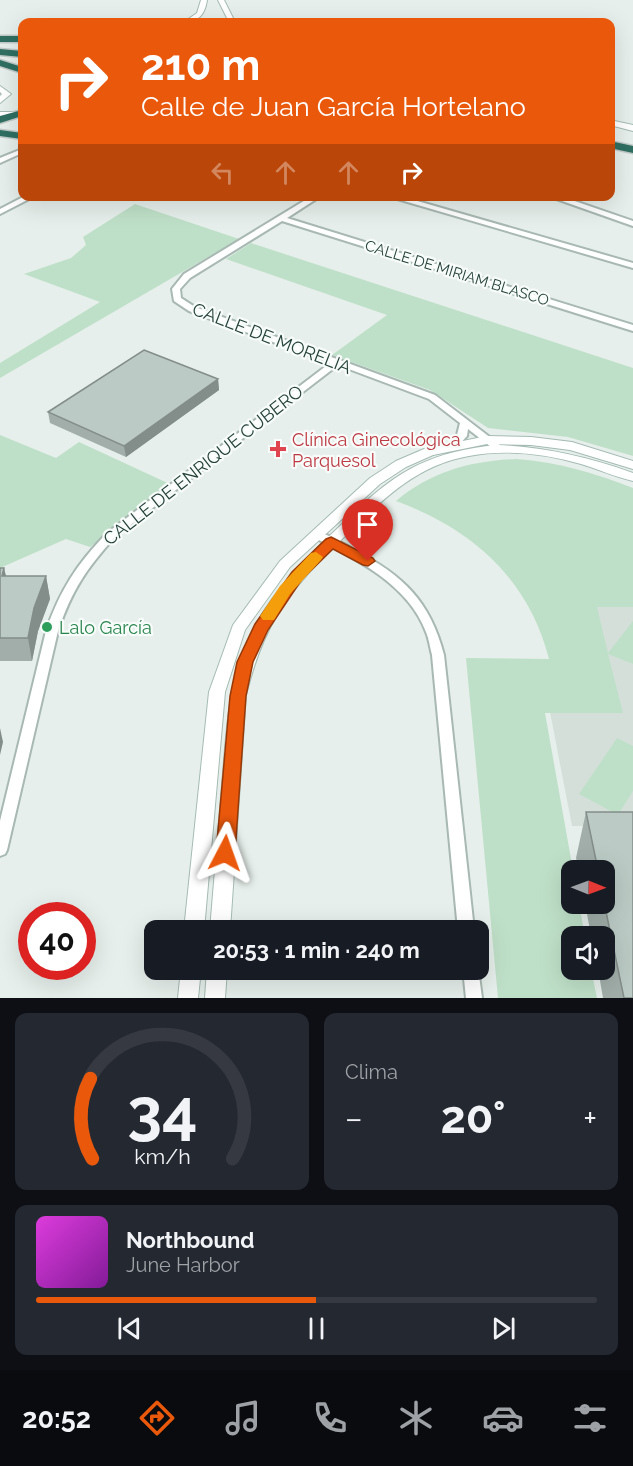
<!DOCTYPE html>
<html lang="es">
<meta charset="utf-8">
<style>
body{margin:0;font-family:Raleway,sans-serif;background:#242831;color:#f1f3f6;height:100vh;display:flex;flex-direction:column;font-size:22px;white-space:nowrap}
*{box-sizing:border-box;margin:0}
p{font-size:20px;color:#9ea1a6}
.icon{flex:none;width:33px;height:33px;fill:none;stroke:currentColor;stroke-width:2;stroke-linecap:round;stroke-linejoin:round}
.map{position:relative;height:998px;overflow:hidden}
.sheet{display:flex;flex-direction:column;gap:15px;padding:15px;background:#0d0f14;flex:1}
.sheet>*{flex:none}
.top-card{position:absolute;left:18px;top:18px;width:597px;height:183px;border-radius:12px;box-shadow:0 6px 24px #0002;background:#ea580c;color:#fff;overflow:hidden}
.needle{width:39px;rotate:91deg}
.buttons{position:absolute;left:561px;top:860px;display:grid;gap:12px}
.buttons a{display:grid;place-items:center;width:54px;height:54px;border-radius:12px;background:#171b24;box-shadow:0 6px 24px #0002;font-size:30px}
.speed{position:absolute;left:18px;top:902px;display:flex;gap:12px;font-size:30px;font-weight:700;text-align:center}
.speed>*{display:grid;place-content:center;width:78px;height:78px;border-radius:50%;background:#171b24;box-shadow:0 6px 24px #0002;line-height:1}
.speed .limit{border:9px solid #d22;background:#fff;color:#111}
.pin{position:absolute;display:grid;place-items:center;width:51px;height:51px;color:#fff;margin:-62px -26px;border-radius:50% 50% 50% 0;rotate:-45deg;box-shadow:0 0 6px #0007}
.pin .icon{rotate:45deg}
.me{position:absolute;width:66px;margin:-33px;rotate:4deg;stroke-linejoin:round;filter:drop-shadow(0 0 4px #0008)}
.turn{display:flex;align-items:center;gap:21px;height:126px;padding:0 24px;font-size:27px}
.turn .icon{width:78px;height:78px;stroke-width:2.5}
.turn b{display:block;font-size:42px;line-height:51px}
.lanes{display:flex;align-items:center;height:57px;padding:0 24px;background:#0003;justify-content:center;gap:30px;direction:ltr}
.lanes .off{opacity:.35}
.big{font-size:45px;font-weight:700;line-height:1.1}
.sheet .tile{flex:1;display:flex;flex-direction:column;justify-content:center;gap:9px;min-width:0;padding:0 21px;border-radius:12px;background:#242831}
.sheet .dial{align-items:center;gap:0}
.dial svg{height:156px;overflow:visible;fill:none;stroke:#363941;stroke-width:7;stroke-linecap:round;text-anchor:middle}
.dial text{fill:#f1f3f6;stroke:none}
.song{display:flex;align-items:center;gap:18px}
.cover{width:72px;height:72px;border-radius:9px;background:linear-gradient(135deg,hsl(300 70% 55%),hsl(290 70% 35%))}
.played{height:6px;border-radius:3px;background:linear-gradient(90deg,#ea580c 50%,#363941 50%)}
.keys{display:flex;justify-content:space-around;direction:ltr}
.heat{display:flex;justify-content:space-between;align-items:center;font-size:33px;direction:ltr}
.sheet .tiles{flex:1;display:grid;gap:15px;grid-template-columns:1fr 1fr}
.tile:last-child{grid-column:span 2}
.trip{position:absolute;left:144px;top:920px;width:345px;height:60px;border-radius:12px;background:#171b24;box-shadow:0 6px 24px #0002;font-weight:700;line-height:60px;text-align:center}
.tab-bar{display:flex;height:96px;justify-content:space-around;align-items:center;background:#090b0e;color:#9ea1a6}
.tab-bar .icon{width:42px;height:42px}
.tab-bar .selected{color:#ea580c}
.tab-bar b{font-size:27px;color:#f1f3f6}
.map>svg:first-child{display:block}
.built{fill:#d4dfda}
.green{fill:#bfe0c8}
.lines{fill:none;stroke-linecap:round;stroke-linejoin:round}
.street-casing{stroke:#a8b8b2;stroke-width:4}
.secondary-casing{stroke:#a4bbb3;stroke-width:2}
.highway-casing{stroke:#c2cac8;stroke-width:3}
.street{fill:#fff;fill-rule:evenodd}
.secondary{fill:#fff;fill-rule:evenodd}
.highway{fill:#2f6f62;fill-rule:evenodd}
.wall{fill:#a1aea9}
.shaded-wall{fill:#838d89}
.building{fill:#bbcac4;stroke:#838d89;stroke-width:1.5}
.route{fill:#ea580c;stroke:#983908;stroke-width:1.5}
.slow{fill:#f59e0b}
.health-dot{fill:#e0444e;stroke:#f7fbf9;stroke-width:2}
.leisure-dot{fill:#2e9e5b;stroke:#f7fbf9;stroke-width:2}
.labels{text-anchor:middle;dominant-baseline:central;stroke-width:4.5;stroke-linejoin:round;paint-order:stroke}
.far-street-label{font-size:15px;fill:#24423a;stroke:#f7fbf9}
.street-label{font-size:18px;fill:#24423a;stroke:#f7fbf9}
.health-label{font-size:18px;fill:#be3a42;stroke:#f7fbf9;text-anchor:start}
.leisure-label{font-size:18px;fill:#27864d;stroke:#f7fbf9;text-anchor:start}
</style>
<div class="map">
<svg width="633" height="998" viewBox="0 0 633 998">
<rect width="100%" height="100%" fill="#e6efeb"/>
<path class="built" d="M597 607H633V826H572L550 712Z"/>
<path class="green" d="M135 204 239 239 0 378V363L100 302 24 274 71 258 86 245 83 237Z
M251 243 633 368V456L568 437 488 428 430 390 332 355 387 315 226 259Z
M0 435 56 458 79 442 174 486 90 547 66 539 0 568Z
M517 459C558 462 594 473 633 488V607H597L608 653 633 621V664L608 654 623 713H545L573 870 572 903H579L585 936H572V969H591L597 998H498L466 658 549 659C528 577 471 529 396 501 432 471 471 461 517 459Z
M617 738 633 746V791L618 815 579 794Z"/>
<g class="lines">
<g class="street-casing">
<path id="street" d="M22 149V153L0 163V158Z
M25 196H35L0 214V209Z
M312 196H321L287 218 633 325V331L282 221 190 278 180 289 181 298 195 307 435 395 500 445 499 447H491L468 429 467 436 457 447H449L448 445 457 435 460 423 429 399 338 365 115 537C86 569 72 590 58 631L7 850 5 854 0 856V821L46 631C60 590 77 564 107 533L330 363 189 311 174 301 172 289 184 274Z
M387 196H400L633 263V268Z
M548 196H560L633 221V226Z
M317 532C330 535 343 543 354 550 403 575 430 601 444 655L474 930H458L432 655C430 648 429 639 426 632 408 584 356 559 313 537L312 535Z
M463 969 478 968 482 998H466Z"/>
</g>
<g class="secondary-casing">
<path id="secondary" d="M201 0H207C205 14 199 22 184 22L197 13Z
M218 0H224L235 22H229Z
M0 86 11 94 0 103V96L2 94 0 92Z
M0 112H16L20 114 16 116H0Z
M610 120 633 125V131L610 125Z
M487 436 531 437 572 442 633 461V469L570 450 531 445 487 444 433 455 406 467 380 484 290 567 245 630 225 692 204 930H184L209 692 233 625 280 561 370 478 396 461 424 449Z
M497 445C544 447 588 457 633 473V481C615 477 598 469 581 464 546 454 505 449 469 456 415 465 379 503 342 539 318 563 294 586 277 615 262 640 253 667 246 695L230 930H210C214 882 218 833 222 785 227 730 227 680 253 630 274 589 307 557 340 526 391 475 424 452 497 445Z
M181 969H201L198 998H178Z
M207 969H227L225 998H205Z"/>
</g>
<g class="highway-casing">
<path id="highway" d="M0 36H22V42H0Z
M0 49 22 51V57L0 55Z
M0 60 22 67V73L0 66Z
M22 110V116L0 123V116Z
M0 130 22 133V139L0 136Z
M610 141 633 146V153L610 148Z"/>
</g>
<use href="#street" class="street"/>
<use href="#secondary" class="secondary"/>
<use href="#highway" class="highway"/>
</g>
<path class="wall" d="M218 379 219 390 126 457 50 423 48 412Z
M0 568H4L6 576H46L50 599 38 631 32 661H0Z
M586 812H633V998H603L598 969H604V936H591L585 903H604V870H579L576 858Z"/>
<path class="shaded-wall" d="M218 379 219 390 126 457 124 446Z
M4 568 9 590 2 576Z
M46 576 50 599 38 631 32 661 28 638 34 608Z
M0 728 3 742 0 755Z"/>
<path class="building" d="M144 350 218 379 124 446 48 412Z
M0 568H4L2 576H46L34 608 28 638H0Z
M586 812H633V998H624L604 902V870H598Z"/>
<path class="route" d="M331 537 373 558 375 561 368 566 363 565 333 549 302 579 268 630 253 662 246 696 235 853 232 859 225 861 219 859 216 853 230 696 237 662 255 624 292 572 326 539Z"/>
<path class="slow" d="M316 552 323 557 321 560 290 594 274 620H263L260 616 280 586 311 553Z"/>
<path class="health-dot" d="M275 440h6v6h6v6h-6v6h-6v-6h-6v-6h6z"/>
<circle class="leisure-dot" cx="47" cy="627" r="6"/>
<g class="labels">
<g class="far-street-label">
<text transform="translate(457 273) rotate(17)">CALLE DE MIRIAM BLASCO</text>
</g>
<g class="street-label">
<text transform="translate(272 338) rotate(21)">CALLE DE MORELIA</text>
<text transform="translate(203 465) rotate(-38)">CALLE DE ENRIQUE CUBERO</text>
</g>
<g class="health-label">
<text x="292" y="439">Clínica Ginecológica<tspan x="292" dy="21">Parquesol</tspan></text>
</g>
<g class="leisure-label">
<text x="59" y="627">Lalo García</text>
</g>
</g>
</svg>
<div class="buttons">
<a><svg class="needle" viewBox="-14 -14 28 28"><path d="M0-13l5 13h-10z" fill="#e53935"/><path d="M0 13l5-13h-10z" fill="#9ea1a6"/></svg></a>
<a><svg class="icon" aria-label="sound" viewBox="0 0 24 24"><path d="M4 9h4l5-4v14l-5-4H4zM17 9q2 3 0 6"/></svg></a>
</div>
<div class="speed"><div class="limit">40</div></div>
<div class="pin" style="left:368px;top:561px;background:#d93025"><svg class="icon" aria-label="arrive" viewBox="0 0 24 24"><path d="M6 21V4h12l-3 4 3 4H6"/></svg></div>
<svg class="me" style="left:225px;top:853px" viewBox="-20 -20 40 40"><path d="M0-17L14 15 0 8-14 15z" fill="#ea580c" stroke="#fff" stroke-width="4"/></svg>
<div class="trip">20:53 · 1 min · 240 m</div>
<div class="top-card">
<div class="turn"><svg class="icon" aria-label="right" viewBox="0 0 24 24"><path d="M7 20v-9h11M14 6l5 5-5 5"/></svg><div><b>210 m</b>Calle de Juan García Hortelano</div></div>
<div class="lanes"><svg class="icon off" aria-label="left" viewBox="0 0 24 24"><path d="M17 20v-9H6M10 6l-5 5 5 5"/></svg><svg class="icon off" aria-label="ahead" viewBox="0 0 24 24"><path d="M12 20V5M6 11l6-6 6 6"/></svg><svg class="icon off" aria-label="ahead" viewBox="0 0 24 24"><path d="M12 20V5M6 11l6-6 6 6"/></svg><svg class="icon" aria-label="right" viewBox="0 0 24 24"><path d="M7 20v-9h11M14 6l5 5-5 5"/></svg></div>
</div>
</div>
<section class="sheet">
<div class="tiles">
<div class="tile dial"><svg viewBox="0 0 100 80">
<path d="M14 69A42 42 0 1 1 86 69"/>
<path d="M14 69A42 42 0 0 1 13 28" stroke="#ea580c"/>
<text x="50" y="56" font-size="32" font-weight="700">34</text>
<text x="50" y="72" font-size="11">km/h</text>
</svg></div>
<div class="tile"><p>Clima</p>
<div class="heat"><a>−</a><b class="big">20°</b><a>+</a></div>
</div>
<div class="tile">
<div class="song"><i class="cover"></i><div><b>Northbound</b><p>June Harbor</p></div></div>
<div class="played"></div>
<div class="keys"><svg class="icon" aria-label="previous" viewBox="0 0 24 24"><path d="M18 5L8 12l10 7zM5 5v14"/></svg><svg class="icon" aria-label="pause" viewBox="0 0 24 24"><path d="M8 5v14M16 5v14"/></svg><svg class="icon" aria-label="next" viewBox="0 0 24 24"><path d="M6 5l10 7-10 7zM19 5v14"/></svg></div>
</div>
</div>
</section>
<nav class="tab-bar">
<b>20:52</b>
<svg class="icon selected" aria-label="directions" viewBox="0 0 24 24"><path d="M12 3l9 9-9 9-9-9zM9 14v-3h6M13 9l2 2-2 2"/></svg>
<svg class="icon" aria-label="music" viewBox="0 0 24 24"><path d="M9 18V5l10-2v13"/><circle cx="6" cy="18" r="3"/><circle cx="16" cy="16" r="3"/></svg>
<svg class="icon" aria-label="phone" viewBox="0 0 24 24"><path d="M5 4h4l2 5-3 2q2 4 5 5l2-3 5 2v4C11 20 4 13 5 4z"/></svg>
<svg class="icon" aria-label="climate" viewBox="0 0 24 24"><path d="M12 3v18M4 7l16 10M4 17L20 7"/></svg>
<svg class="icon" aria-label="car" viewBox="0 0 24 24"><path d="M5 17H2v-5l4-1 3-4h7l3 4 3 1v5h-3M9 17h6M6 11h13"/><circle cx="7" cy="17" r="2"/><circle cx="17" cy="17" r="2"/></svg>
<svg class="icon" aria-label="filters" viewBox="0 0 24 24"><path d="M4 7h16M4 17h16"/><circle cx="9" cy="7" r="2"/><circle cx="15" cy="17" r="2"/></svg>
</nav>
